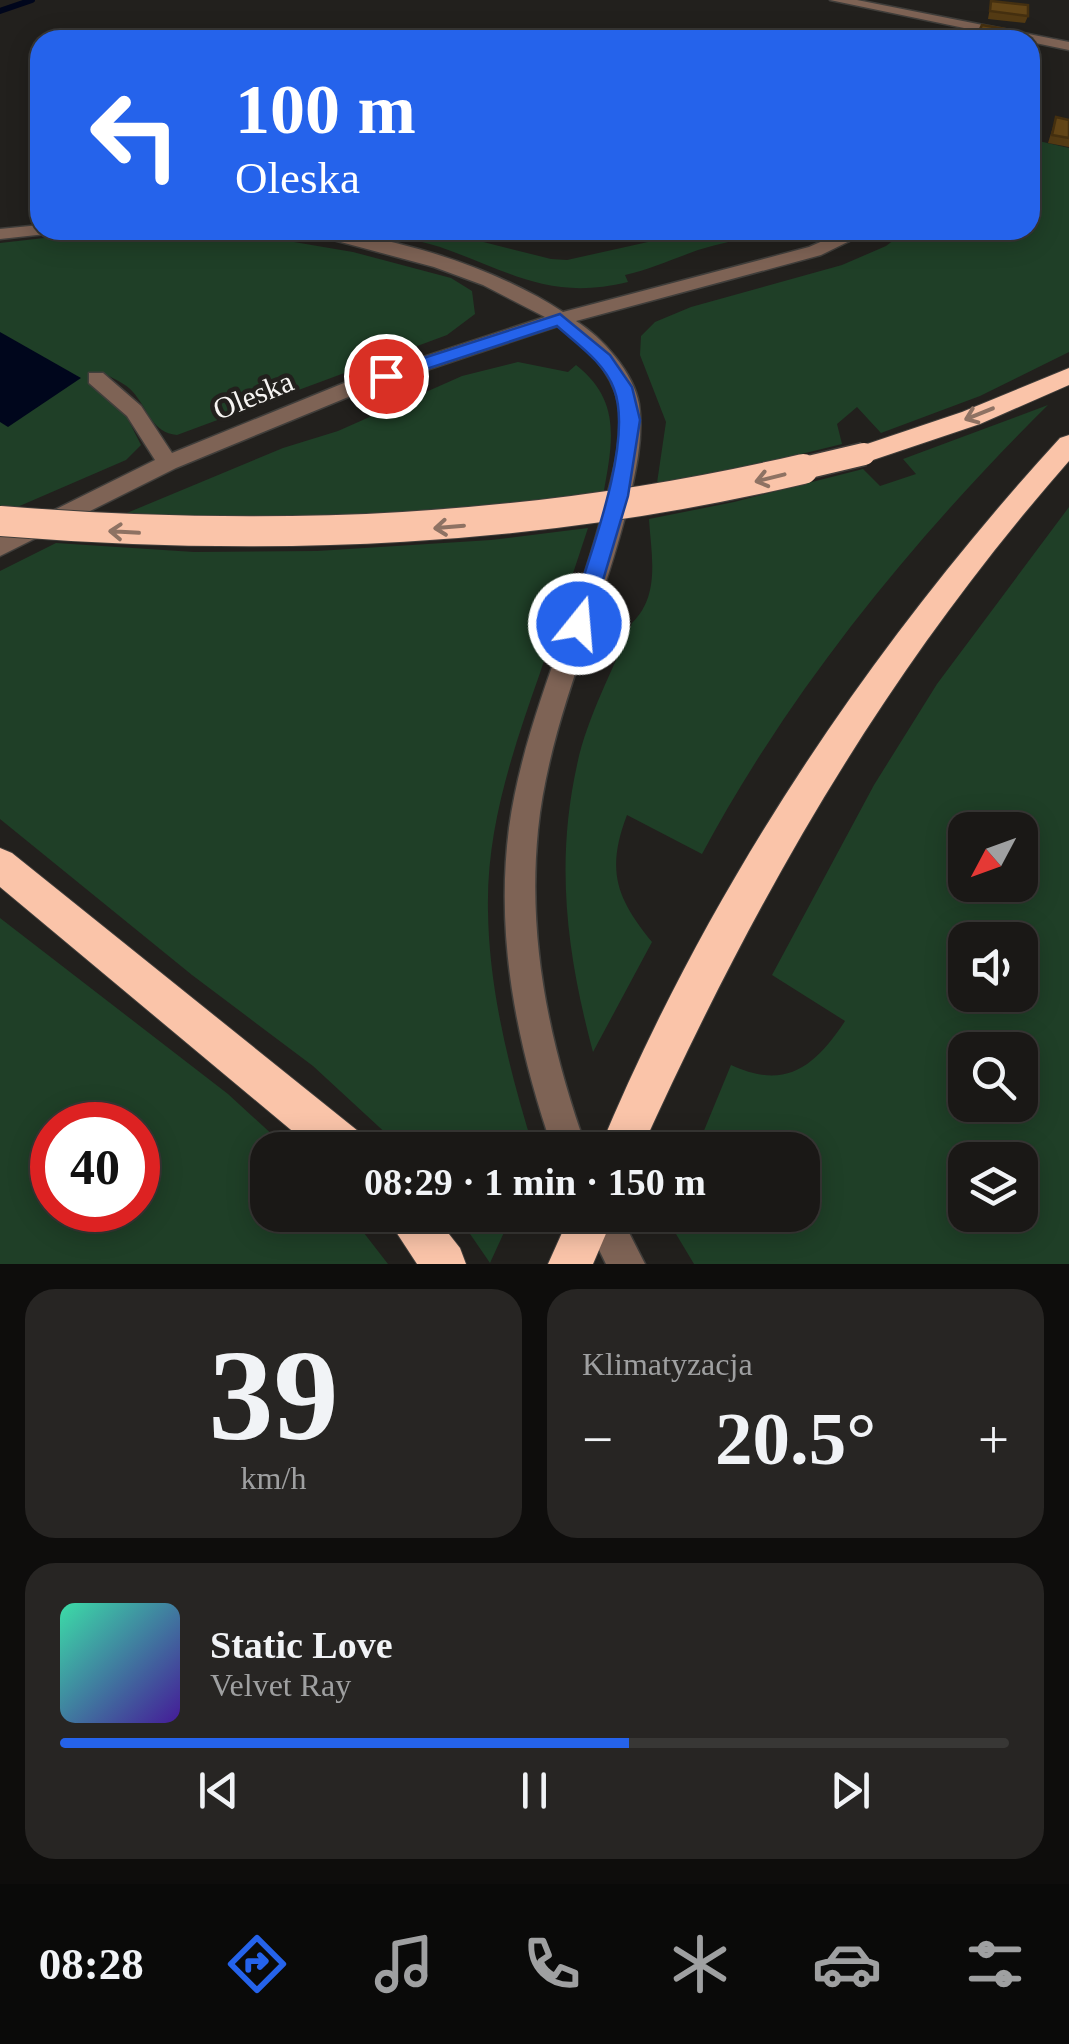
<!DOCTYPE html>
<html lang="pl">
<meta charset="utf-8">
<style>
body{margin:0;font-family:Georgia,serif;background:#272523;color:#f1f3f6;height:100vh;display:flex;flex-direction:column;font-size:38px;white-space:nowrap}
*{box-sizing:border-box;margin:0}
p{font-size:32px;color:#9fa0a1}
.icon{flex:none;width:55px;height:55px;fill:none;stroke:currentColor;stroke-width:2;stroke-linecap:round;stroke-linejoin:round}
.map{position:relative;height:1264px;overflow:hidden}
.drawer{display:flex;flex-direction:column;gap:25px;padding:25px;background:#0e0d0c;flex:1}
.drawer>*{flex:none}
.guide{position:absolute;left:30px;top:30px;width:1010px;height:210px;border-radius:30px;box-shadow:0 5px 25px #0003,0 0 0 2px #383735;background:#2563eb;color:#fff;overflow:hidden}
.needle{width:65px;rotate:229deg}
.buttons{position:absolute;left:948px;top:812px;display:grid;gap:20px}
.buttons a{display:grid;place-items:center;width:90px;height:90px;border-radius:20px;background:#1a1816;box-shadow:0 5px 25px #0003,0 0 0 2px #383735;font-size:50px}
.speed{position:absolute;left:30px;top:1102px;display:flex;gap:20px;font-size:50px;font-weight:700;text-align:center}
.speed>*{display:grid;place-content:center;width:130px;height:130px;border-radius:50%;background:#1a1816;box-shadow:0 5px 25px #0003,0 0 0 2px #383735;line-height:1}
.speed .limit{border:15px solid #d22;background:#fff;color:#111}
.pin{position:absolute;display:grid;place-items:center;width:85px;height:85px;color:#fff;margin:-42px;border:5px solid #fff;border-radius:50%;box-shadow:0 2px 10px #0007}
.me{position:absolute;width:110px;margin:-55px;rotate:17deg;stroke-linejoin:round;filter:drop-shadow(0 0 8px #0008)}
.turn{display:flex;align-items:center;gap:35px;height:210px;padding:0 40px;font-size:45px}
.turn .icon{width:130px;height:130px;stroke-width:2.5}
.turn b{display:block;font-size:70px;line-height:85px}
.big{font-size:75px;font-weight:700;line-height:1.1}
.drawer .widget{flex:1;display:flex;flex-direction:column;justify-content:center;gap:15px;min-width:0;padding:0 35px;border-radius:30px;background:#272523}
.drawer .dial{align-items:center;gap:0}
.dial b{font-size:130px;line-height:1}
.song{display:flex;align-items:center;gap:30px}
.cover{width:120px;height:120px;border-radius:15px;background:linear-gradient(135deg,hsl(160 70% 55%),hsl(260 70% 35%))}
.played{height:10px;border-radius:5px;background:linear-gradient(90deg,#2563eb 60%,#383735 60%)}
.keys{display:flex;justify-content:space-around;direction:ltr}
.heat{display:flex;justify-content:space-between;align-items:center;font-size:55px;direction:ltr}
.drawer .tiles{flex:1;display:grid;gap:25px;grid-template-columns:1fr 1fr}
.widget:last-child{grid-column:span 2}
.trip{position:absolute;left:250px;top:1132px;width:570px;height:100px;border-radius:30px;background:#1a1816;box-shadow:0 5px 25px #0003,0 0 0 2px #383735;font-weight:700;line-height:100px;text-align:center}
.dock{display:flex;height:160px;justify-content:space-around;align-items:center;background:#0a0a09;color:#9fa0a1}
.dock .icon{width:70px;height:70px}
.dock .current{color:#2563eb}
.dock b{font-size:45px;color:#f1f3f6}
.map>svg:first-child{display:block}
.green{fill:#1f3f27;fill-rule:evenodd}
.water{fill:#00061c}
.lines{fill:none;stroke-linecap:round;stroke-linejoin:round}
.stream{stroke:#00061c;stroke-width:6}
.minor-casing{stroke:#403e3b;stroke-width:3}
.highway-casing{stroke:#403e3b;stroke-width:2}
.minor{fill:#7e6355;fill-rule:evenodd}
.highway{fill:#fac4a9;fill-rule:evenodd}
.highway-bridge-far1-casing{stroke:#403e3b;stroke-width:25;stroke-linecap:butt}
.highway-bridge-casing{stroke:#403e3b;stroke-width:32;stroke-linecap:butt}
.highway-bridge-far1{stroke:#fac4a9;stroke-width:22}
.highway-bridge{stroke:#fac4a9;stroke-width:30}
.wall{fill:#543b14}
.building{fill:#624517;stroke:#453010;stroke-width:2.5}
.oneway{stroke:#8e7263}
.route{fill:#2563eb;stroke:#184099;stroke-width:2.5}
.labels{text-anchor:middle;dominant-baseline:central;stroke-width:9;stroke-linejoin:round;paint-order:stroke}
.far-street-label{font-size:30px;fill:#f6f4f2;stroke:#22201d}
</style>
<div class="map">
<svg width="1069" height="1264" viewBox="0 0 1069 1264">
<rect width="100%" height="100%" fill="#22201d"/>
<path class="green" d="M1030 139 1069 148V352L980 396 881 433 857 407 837 424 842 444 724 473 657 483 666 422 640 355 641 336 655 322 691 307 842 265 886 246 907 230H1030Z
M115 230 235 232 353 252 451 278 472 291 475 314 447 335 177 435C152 433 148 409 133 392 125 383 114 379 105 374L141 445 126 460 8 511 0 509V243Z
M363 230H436L551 259 567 260 702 230H828L814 236 806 230C771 234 732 239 698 250 673 259 651 269 625 275L628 282C550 301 511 272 440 247 415 239 388 235 363 230Z
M518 362 568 372 576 365C623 402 612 444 603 496L396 519 122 515 283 448 338 431 462 376Z
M1048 405C915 537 791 688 702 854L627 815C606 870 616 898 652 942L593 1052C567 955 555 864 577 765 587 717 614 668 632 623 661 595 651 554 649 519L734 502 863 469 880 486 916 474 903 459Z
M1069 507V1264H694L667 1219 669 1215H802V1150H696L731 1065C785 1090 814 1068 845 1021L772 975 874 785 937 684ZM965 830H1020V885H965ZM965 940H1020V995H965ZM965 1050H1020V1105H965ZM965 1160H1020V1215H965Z
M588 528C572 576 556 625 540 673 513 750 486 828 488 911 489 991 510 1073 534 1150H404L313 1066 192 975 0 819V571L56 543 194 552 317 551 491 540Z
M0 918 228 1094 289 1150H268V1215H350L388 1264H0ZM138 1125V1210H52V1125Z
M457 1215H512L490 1263Z"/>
<path class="water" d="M0 332 81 378 8 427 0 422Z"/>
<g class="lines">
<path class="stream" d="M0 11 32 0"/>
<g class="minor-casing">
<path id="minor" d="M830 0H857L1069 42V50Z
M40 225V230H49L46 234 0 239V229Z
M296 230C380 230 493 266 563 312L809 247 848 230H872L821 255 576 321C602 337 634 373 639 404 644 439 635 475 627 509 601 616 549 720 538 830 527 942 550 1046 587 1150H553C517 1045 495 939 509 828 524 718 577 615 604 507 613 474 624 437 618 402 612 372 583 342 558 326L358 393 176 468 0 556V537L155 460 127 416 89 383V373H103L141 406 172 453 344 383 545 317 483 285 434 267Z
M582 1215H620L645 1264H606Z"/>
</g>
<g class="highway-casing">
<path id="highway" d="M1069 368V385L980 424 864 463 855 460 851 454 855 448 962 412Z
M1069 435V461C884 672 757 895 641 1150H599C708 888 869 647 1060 438Z
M0 848 12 853 363 1135 369 1150H315L0 887Z
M385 1215H434L460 1248 466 1264H417Z
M570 1215H614L593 1264H548Z"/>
</g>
<use href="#minor" class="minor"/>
<use href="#highway" class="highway"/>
<g class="highway-bridge-far1-casing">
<path id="highway-bridge-far1" d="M792 471 864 454"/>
</g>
<g class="highway-bridge-casing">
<path id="highway-bridge" d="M0 521C274 543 534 532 803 469"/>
</g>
<use href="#highway-bridge-far1" class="highway-bridge-far1"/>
<use href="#highway-bridge" class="highway-bridge"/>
</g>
<path class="wall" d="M991 1 1028 16 1025 23 988 19Z
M1056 117 1069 120V147L1048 143Z"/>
<path class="building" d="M991 1 1028 5V16L990 11Z
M982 25 1011 30 1007 40H988L976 38Z
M1056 117 1069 120V138L1052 135Z"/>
<defs><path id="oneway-shaft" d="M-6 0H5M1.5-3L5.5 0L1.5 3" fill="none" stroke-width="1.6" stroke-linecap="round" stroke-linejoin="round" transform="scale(2.5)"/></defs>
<g class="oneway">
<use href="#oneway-shaft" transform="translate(979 414) rotate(158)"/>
<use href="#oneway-shaft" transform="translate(770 478) rotate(166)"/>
<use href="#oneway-shaft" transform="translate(449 527) rotate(175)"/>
<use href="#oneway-shaft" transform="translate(124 532) rotate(-177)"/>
</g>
<path class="route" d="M560 314 610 355 632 387 640 420 628 496 590 624 579 633 568 624C585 568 635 444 614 389 605 363 577 344 557 326L393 380 386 382 377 376 380 372Z"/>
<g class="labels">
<g class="far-street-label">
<text transform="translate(253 395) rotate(-22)">Oleska</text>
</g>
</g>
</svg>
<div class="buttons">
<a><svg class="needle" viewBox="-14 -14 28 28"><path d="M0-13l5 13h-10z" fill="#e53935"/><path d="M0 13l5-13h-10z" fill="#9fa0a1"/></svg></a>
<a><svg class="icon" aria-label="sound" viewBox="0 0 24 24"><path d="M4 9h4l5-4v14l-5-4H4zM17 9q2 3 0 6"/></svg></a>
<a><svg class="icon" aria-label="search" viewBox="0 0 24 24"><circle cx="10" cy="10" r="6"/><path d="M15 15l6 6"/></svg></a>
<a><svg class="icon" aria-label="layers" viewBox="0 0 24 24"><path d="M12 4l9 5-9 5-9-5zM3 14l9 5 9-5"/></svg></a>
</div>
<div class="speed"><div class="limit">40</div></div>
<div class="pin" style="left:386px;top:376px;background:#d93025"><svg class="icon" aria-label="arrive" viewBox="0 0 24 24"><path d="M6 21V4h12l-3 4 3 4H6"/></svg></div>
<svg class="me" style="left:579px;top:624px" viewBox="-20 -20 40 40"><circle r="17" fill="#2563eb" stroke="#fff" stroke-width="3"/><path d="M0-11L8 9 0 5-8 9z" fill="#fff"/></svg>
<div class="trip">08:29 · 1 min · 150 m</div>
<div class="guide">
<div class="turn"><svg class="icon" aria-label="left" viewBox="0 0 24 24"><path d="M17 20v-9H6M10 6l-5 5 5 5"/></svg><div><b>100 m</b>Oleska</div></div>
</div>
</div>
<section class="drawer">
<div class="tiles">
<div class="widget dial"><b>39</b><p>km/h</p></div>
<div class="widget"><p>Klimatyzacja</p>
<div class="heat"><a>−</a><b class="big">20.5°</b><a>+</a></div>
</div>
<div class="widget">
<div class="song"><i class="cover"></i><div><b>Static Love</b><p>Velvet Ray</p></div></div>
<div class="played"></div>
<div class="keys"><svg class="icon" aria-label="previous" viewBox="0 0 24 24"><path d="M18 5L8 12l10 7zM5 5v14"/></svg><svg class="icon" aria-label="pause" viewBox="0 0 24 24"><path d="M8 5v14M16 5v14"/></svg><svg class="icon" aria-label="next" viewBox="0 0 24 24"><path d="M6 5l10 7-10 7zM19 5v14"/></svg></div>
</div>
</div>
</section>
<nav class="dock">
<b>08:28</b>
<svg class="icon current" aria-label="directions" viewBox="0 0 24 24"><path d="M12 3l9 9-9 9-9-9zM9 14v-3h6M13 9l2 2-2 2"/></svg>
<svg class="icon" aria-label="music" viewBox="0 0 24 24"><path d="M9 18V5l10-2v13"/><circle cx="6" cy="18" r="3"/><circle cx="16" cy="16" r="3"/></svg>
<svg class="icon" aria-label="phone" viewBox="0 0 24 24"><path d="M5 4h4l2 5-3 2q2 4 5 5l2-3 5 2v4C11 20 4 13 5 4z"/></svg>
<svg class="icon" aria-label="climate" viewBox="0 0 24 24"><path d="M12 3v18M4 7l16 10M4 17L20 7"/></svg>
<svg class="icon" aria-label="car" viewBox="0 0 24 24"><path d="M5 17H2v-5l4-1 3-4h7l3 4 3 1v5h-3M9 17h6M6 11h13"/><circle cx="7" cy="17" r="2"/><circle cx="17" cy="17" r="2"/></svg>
<svg class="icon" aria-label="filters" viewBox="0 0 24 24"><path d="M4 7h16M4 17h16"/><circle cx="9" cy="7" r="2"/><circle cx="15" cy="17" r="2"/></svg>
</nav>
